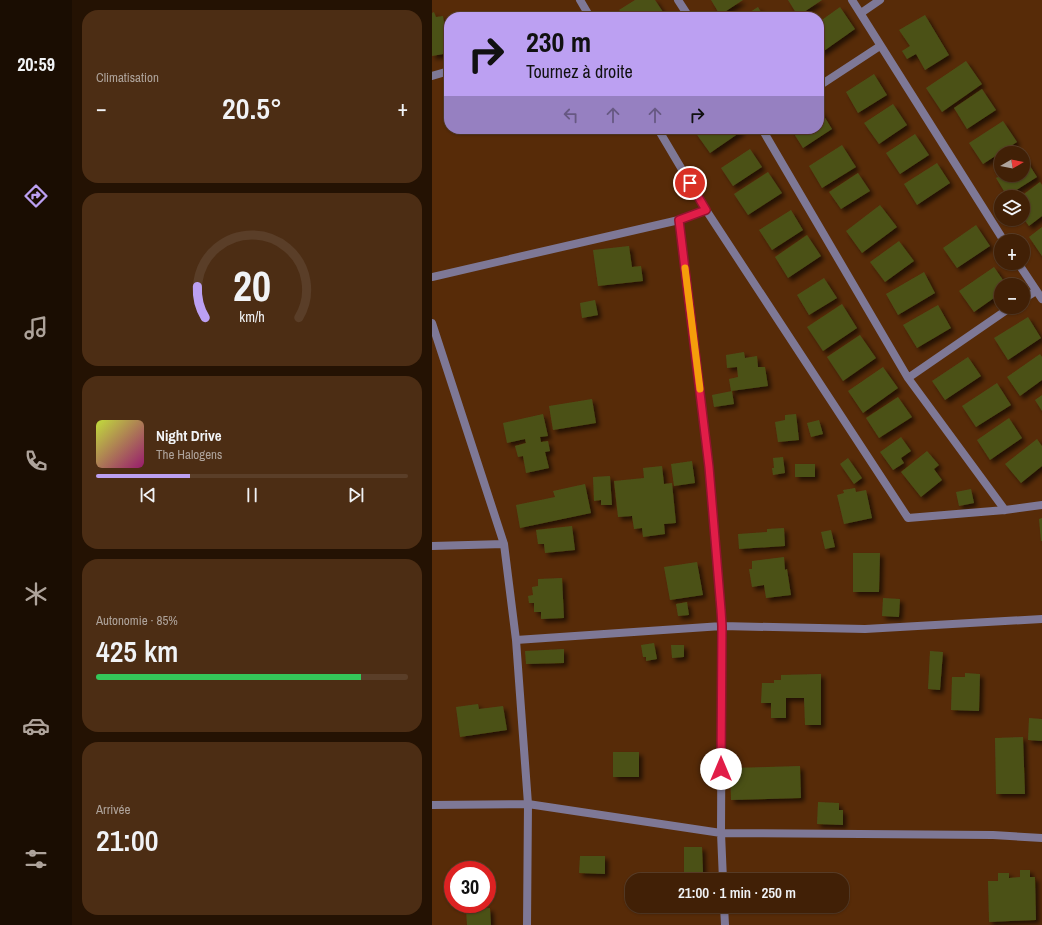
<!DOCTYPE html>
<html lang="fr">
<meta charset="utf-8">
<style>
body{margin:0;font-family:"Archivo Narrow",sans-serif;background:#4c2d14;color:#f1f3f6;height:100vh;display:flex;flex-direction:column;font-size:15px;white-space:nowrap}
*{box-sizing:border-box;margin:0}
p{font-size:13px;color:#aea39b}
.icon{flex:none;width:22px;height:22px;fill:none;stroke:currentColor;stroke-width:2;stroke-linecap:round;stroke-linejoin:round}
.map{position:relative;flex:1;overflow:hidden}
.details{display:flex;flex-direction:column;gap:10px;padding:10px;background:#241203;width:360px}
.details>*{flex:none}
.banner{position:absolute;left:12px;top:12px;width:380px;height:122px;border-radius:16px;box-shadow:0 1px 3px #0004,0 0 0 1px #5a3e28;background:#bca0f2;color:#111;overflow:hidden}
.needle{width:26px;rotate:81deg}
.buttons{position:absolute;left:562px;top:146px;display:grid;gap:8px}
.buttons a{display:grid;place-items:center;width:36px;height:36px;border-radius:50%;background:#412006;box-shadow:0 1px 3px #0004,0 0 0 1px #5a3e28;font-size:20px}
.speed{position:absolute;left:12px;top:861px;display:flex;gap:8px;font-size:20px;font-weight:700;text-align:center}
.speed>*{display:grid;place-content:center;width:52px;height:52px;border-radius:50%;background:#412006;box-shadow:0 1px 3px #0004,0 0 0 1px #5a3e28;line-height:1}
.speed .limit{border:6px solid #d22;background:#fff;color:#111}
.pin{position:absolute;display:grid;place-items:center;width:34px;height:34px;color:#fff;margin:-17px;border:2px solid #fff;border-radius:50%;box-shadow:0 1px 4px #0007}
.me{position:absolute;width:44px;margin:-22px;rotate:0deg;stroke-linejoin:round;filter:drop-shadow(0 0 3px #0008)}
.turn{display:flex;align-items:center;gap:14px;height:84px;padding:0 16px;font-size:18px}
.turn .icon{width:52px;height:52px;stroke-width:2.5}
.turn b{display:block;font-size:28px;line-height:34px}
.lanes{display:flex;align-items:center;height:38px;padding:0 16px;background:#0003;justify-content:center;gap:20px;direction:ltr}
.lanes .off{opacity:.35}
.big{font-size:30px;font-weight:600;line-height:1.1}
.details .card{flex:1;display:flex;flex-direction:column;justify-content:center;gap:6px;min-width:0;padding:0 14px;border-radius:16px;background:#4c2d14}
.details .dial{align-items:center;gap:0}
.dial svg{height:104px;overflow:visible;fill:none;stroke:#5a3e28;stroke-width:7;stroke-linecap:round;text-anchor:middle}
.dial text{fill:#f1f3f6;stroke:none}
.song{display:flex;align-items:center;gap:12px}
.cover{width:48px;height:48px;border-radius:6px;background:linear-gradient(135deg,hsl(70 70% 55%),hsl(320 70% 35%))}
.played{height:4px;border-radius:2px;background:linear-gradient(90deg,#bca0f2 30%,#5a3e28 30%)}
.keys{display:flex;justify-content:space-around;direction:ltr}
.heat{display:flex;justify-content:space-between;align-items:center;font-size:22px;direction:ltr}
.charge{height:6px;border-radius:3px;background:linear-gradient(90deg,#34c759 85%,#5a3e28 0)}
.trip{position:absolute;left:193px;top:873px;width:224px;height:40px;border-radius:16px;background:#412006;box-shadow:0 1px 3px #0004,0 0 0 1px #5a3e28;font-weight:600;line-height:40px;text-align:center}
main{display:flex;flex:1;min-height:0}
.menu{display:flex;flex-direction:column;width:72px;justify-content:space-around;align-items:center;background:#1a0d02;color:#aea39b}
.menu .icon{width:28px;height:28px}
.menu .on{color:#bca0f2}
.menu b{font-size:18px;color:#f1f3f6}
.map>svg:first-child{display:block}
.building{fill:#4c5118;filter:url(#shadow)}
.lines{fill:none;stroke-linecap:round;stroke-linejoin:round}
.minor{stroke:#7e7896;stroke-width:8}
.route-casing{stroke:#92132f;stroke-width:10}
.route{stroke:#e11d48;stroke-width:7}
.slow{stroke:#f59e0b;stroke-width:7}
</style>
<main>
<nav class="menu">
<b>20:59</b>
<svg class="icon on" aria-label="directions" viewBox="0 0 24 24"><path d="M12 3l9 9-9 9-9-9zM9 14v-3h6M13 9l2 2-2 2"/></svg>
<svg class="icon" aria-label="music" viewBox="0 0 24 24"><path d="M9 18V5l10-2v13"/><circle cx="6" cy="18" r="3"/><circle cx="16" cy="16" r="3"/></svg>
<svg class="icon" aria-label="phone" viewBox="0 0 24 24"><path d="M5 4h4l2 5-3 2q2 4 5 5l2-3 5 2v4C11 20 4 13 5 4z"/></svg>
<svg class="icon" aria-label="climate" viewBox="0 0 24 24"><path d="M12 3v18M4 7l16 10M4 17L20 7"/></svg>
<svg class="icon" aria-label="car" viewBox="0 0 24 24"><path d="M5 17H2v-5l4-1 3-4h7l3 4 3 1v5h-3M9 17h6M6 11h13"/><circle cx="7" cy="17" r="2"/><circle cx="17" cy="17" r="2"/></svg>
<svg class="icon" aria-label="filters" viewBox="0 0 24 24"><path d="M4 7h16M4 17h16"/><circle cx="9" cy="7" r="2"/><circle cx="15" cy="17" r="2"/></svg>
</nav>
<section class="details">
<div class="card"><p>Climatisation</p>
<div class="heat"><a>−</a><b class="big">20.5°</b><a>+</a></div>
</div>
<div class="card dial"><svg viewBox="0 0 100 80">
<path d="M14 69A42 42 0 1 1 86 69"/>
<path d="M14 69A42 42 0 0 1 8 45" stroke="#bca0f2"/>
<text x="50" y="56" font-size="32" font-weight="700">20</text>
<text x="50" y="72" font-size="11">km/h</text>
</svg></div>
<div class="card">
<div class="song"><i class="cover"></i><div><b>Night Drive</b><p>The Halogens</p></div></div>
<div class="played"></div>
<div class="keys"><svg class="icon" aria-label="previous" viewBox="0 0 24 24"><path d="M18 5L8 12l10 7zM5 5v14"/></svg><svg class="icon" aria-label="pause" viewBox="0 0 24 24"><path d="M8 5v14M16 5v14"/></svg><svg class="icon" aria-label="next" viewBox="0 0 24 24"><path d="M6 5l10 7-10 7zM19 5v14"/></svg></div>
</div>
<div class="card"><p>Autonomie · 85%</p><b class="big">425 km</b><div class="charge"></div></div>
<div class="card"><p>Arrivée</p><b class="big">21:00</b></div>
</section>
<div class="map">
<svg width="610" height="925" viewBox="0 0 610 925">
<defs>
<filter id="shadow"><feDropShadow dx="3.5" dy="3.5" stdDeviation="2" flood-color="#0009"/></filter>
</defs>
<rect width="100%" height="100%" fill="#572b08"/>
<path class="building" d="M203 0H223L231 12 223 17H192L187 10Z
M279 0H311L288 15Z
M356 0H390L366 16Z
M326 7 332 17H310Z
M408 7 423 29 389 53 387 50V22Z
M2 12 4 17 11 16 17 53 0 56V13Z
M493 15 517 55 493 70 484 54 475 59 470 51 478 46 467 30Z
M534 61 550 84 510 112 494 88Z
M442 74 455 95 426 113 414 92Z
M550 89 564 110 535 129 522 108Z
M461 104 475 125 447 144 432 123Z
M387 108 400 129 371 148 359 129H387Z
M571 121 585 142 551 164 537 143Z
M268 129H309L310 131 278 153 263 132Z
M483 134 497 155 468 174 454 153Z
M410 145 424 167 390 188 377 166Z
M318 149 330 167 301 186 289 168Z
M593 158 605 177 575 196 564 178 568 176 565 170 569 167V175H591V160Z
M505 163 518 183 485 205 472 184Z
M336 172 350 193 316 215 302 194Z
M426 173 438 191 409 209 397 192Z
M608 182 610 185V216L597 226 591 218V197H588Z
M448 205 465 227 430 253 414 231Z
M359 210 371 230 340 250 327 230Z
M544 225 558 246 525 268 511 248Z
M610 227V256L597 237Z
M375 235 389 256 356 278 343 257Z
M467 241 482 261 453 282 438 262Z
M197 246 200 267 209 266 211 281 166 286 161 250Z
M562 267 571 280 568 283 569 293 542 312 527 291Z
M492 272 503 293 466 315 454 294Z
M392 278 405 298 377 315 365 295Z
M163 300 166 315 150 318 148 303Z
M410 304 425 328 391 351 375 327Z
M506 305 519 328 485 348 471 325Z
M596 317 609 338 576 360 562 338Z
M428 335 444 358 411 381 395 357Z
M312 352 313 358 325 356 326 367H333L336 386 299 391 297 379 306 377 305 367 295 368 294 355Z
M608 354 610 357V380L588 396 575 377Z
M536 357 549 376 513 400 500 381Z
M451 367 466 388 431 413 416 391Z
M565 383 579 405 544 427 530 406Z
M300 391 302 404 282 407 280 395Z
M610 395V411L603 400Z
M466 397 480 417 447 438 434 418Z
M160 399 164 423 121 430 117 406Z
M111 414 116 436 108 437 109 442 116 441 118 451 113 452 117 468 94 473 91 456 86 457 83 446 94 443 93 439 75 443 71 423Z
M364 414 367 440 346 442 343 422 353 420V415Z
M577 418 590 438 558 460 545 440Z
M387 420 391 434 379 437 375 423Z
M469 437 479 451 469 458 472 463 461 470 448 452Z
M605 439 610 446V466L589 483 573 464Z
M495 451 507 465 502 469 510 480 489 497 469 472Z
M351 457 353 473 341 475 340 468H342L341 458Z
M416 458 430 478 422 484 408 464Z
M260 461 263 483 242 486 239 464Z
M363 464H383V477H363Z
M230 466 232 484 240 483 244 523 232 524 233 534 211 537 210 528 202 529 200 516 186 517 182 481 212 478 211 468Z
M178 476 180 505H169V500L162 501 161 477Z
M153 484 159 513 88 528 84 505 123 497 121 491Z
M423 488 424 492 434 490 440 518 412 524 405 495 412 493 411 490Z
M539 489 542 503 527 506 524 492Z
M610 518V541H609L607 519Z
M140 526 143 550 113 553 112 544H106L104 530Z
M352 528 353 546 307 549 306 534 335 532V529Z
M399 530 403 547 393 549 389 532Z
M421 553H448L447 592H421Z
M352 557 353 570 355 569 359 595 334 598 332 585 320 587 317 569H320V561Z
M265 562 271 595 238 600 232 567Z
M130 578 132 618 109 619V612H102V603H97L96 596 101 595 100 587 106 586V579Z
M451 598 468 599 467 617 450 616Z
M255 602 257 615 246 616 244 604Z
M222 643 225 659 214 661V657H211L209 645Z
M239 645H252V657L240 658Z
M132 649V663L94 664 93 651Z
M498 651 511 652 508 690 496 689Z
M533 673 548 674 547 711 519 710 520 677H533Z
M389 674V725H373L372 698H354V718H339V703H329L330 683H342V680H349V675Z
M46 704 47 709 71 706 75 730 28 737 24 707Z
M597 718 610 719V741L596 740Z
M591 737 593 794H564L563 738Z
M181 752H207V777H181Z
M368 766 369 798 299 800 298 768Z
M386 802 407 803V810H411V825L385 824Z
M252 847H270L271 872 252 873Z
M148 856H173V874L147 873Z
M588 870H598V877H603L604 920 557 922 556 881H566V873H577V878L588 877Z
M58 908 59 925H35L34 909Z"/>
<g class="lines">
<path class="minor" d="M148 0 158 17
M246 0 257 17
M420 0 572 241
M429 13 448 0
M0 76 17 71
M387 86 448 46
M226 129 274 210
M330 129 476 378 573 510
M247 220 277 467 290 626 289 833 291 880
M586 263 610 299
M0 277 247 220 274 210 476 518 573 510 610 505
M591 299 604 291
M0 323 72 544 84 640 96 804 95 925
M476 378 579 307
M0 546 72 544
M84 640 290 626 433 629 610 619
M0 805 96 804 289 833 561 835 610 838
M292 906 293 925"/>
</g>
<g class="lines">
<g class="route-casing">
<path id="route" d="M258 183 274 210 247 220 277 467 289 610 290 626 289 769"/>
</g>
<use href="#route" class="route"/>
<path class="slow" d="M253 268 268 389"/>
</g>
</svg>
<div class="buttons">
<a><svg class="needle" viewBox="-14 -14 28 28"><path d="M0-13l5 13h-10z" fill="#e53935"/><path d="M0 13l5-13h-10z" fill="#aea39b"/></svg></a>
<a><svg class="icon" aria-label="layers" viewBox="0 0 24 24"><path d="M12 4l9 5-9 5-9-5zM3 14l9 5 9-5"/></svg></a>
<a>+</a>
<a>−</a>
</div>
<div class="speed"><div class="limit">30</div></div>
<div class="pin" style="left:258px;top:183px;background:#d93025"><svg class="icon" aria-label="arrive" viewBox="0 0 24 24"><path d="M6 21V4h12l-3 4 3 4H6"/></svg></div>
<svg class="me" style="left:289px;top:769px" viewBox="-20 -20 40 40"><circle r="19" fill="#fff"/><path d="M0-13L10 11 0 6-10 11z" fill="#e11d48"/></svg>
<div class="trip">21:00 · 1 min · 250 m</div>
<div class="banner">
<div class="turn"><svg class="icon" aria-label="right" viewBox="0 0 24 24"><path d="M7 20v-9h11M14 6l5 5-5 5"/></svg><div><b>230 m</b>Tournez à droite</div></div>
<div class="lanes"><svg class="icon off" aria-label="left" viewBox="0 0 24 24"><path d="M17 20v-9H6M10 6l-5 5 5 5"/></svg><svg class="icon off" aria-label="ahead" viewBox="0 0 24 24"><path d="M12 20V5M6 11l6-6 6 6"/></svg><svg class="icon off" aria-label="ahead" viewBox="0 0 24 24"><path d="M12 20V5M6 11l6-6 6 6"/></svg><svg class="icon" aria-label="right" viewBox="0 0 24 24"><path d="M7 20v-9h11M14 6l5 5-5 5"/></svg></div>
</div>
</div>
</main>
